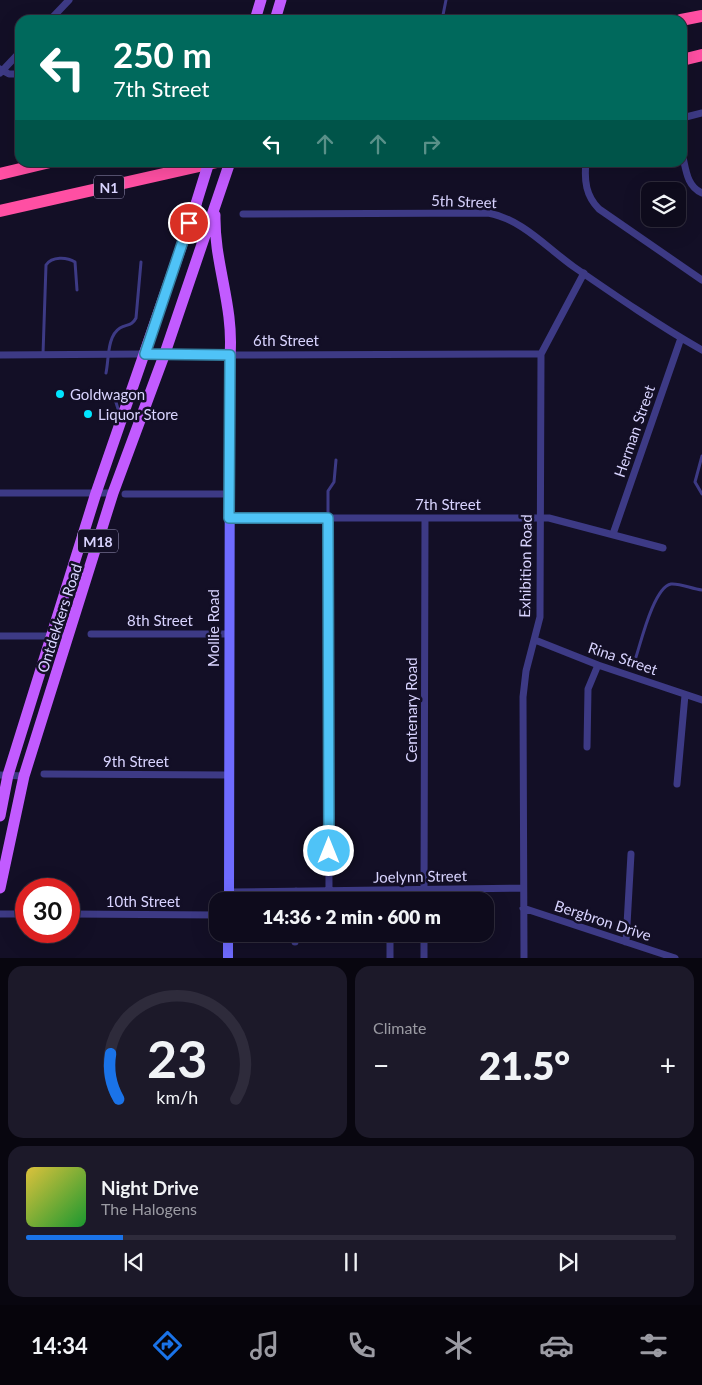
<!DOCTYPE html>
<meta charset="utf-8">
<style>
body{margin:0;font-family:Lato,sans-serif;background:#1c1929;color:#f1f3f6;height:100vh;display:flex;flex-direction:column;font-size:19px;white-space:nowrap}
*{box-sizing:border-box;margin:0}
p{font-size:16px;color:#9b9ba3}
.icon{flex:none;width:28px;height:28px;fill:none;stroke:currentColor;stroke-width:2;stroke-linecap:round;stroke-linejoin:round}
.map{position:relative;height:958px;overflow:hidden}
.sheet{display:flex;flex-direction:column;gap:8px;padding:8px;background:#08060f;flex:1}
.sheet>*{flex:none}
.guide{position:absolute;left:15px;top:15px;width:672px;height:152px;border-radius:15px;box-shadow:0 5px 20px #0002,0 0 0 1px #2e2b3b;background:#00695c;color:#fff;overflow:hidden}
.tools{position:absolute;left:641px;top:182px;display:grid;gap:10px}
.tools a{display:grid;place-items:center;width:45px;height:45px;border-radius:10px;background:#0e0b1c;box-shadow:0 5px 20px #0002,0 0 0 1px #2e2b3b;font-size:25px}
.speed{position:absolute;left:15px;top:878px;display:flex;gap:10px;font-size:25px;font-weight:700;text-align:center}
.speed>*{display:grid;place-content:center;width:65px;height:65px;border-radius:50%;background:#0e0b1c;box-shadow:0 5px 20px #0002,0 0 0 1px #2e2b3b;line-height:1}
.speed .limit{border:8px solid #d22;background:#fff;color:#111}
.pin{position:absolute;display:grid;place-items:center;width:42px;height:42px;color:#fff;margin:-21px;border:2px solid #fff;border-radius:50%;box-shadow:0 1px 5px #0007}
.me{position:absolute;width:55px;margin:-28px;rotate:0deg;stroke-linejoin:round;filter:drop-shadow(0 0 4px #0008)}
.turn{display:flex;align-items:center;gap:18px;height:105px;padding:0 15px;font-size:22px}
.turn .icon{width:65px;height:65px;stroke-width:2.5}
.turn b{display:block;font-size:35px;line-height:42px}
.lanes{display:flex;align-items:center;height:48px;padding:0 15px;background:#0003;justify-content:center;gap:25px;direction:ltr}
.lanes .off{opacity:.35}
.big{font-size:38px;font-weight:800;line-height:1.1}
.sheet .card{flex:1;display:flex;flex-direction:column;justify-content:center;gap:8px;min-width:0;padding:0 18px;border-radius:15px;background:#1c1929}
.sheet .dial{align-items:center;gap:0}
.dial svg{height:130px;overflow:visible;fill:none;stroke:#2e2b3b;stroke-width:7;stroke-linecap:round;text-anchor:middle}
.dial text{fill:#f1f3f6;stroke:none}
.song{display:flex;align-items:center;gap:15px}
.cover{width:60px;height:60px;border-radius:8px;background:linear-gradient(135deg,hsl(50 70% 55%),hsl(130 70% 35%))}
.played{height:5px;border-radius:2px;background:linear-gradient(90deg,#1a73e8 15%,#2e2b3b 15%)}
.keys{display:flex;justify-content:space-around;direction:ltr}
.heat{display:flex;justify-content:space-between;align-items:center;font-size:28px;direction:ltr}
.sheet .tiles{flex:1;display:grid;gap:8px;grid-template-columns:1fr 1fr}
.card:last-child{grid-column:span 2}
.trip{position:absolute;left:209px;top:892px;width:285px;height:50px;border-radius:15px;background:#0e0b1c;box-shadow:0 5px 20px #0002,0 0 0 1px #2e2b3b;font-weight:800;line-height:50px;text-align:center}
.tabs{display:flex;height:80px;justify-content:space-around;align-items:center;background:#06040b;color:#9b9ba3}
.tabs .icon{width:35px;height:35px}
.tabs .active{color:#1a73e8}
.tabs b{font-size:22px;color:#f1f3f6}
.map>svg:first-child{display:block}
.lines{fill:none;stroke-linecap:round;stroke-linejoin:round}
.lane{stroke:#3d3a85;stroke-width:3}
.street{stroke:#3d3a85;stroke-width:7}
.secondary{stroke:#6f6bff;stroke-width:10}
.primary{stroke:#c25bff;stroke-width:11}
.highway{stroke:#ff4fa3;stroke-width:12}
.primary-bridge{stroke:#c25bff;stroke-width:11}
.route-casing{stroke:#337fa1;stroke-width:12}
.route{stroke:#4fc3f7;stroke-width:9}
.poi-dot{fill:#00e5ff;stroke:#130f26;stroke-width:2}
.labels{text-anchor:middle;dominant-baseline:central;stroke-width:5;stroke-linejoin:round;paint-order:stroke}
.shield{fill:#130f26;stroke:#9e99be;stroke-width:1}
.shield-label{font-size:14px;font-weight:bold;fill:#d9d4ff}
.street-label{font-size:15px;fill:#d9d4ff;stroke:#130f26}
.poi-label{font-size:15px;fill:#d9d4ff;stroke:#130f26;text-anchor:start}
</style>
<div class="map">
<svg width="702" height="958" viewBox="0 0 702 958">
<rect width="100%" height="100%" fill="#130f26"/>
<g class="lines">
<path class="lane" d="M442 20 446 0
M43 354 46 265C52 256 67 257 75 262L77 290
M106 373C109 359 107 336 120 328 127 324 132 326 136 318L141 262
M114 396 119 412
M702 456 695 482 702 494
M328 516V491L334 482 336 460
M636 657C641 642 654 587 671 584 680 583 692 589 702 590"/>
<path class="street" d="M50 20 69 0
M0 69 9 74H20
M0 73 20 52
M682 118 702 113
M682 153C686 168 686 186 702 193
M586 162C584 181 586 196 599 209L702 280
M243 214 488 213C522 219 547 248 574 267 616 296 658 325 702 350
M0 355 145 354
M230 355 541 354
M0 493H113
M125 494H228
M328 517 329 891
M229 518H549L663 548
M613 534 681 338
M91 634H228
M0 636H69
M535 640 598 665 702 700
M587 747 588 689 598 665
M44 774 228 775
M0 775 24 776
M677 784 685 695
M390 890V901
M229 892 522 888
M296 901V891
M424 901 425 518
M523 908 675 958
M0 914H26
M69 914 218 915
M390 934V958
M424 934V958
M295 942V934
M626 942 631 854
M524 958 523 697 526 671 540 617 541 354 584 273"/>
<path class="secondary" d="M145 354 230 355 229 901
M228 958V934"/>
<path class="primary" d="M255 20 261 0
M275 20 281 0
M215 215C214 263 234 306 230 355
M0 816 8 775 96 493 196 204
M0 888 24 776 113 493 165 353 230 162"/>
<path class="highway" d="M681 20 702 16
M682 60 702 55
M0 174 50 162
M0 211 217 162"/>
<path class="primary-bridge" d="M196 204 209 162"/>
</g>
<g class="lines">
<g class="route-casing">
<path id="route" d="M189 223 145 354 230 355 229 518H328L329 851"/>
</g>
<use href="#route" class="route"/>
</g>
<g class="poi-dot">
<circle cx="60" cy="394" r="5"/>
<circle cx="88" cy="414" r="5"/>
</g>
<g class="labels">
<g class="shield">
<rect x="94" y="175.5" width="30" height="23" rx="4"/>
<rect x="78" y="529.5" width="40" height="23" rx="4"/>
</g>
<g class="shield-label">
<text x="109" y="187">N1</text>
<text x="98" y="541">M18</text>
</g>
<g class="street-label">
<text transform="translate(464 201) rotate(2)">5th Street</text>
<text x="286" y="340">6th Street</text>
<text transform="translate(634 431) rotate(-71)">Herman Street</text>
<text x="448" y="504">7th Street</text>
<text transform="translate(525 566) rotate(-89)">Exhibition Road</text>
<text transform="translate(59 618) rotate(-72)">Ontdekkers Road</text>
<text x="160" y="620">8th Street</text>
<text transform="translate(213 628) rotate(-90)">Mollie Road</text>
<text transform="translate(623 658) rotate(19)">Rina Street</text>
<text transform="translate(411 710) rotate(-90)">Centenary Road</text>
<text x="136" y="761">9th Street</text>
<text transform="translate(420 876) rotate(-1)">Joelynn Street</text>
<text x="143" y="901">10th Street</text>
<text transform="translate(603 920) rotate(18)">Bergbron Drive</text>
</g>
<g class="poi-label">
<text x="70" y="394">Goldwagon</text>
<text x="98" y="414">Liquor Store</text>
</g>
</g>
</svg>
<div class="tools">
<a><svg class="icon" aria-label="layers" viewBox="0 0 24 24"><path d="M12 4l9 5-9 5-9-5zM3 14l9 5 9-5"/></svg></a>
</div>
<div class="speed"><div class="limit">30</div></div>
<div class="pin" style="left:189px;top:223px;background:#d93025"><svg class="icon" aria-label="arrive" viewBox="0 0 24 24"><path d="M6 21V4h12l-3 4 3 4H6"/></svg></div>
<svg class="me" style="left:329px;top:851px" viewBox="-20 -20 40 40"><circle r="17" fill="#4fc3f7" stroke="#fff" stroke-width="3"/><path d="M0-11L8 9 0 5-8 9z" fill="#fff"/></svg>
<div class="trip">14:36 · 2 min · 600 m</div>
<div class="guide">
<div class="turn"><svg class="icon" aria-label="left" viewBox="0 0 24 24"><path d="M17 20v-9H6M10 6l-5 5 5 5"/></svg><div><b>250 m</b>7th Street</div></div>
<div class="lanes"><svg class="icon" aria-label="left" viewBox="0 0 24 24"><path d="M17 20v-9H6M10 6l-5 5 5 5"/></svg><svg class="icon off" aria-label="ahead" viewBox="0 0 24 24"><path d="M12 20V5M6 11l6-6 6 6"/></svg><svg class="icon off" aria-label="ahead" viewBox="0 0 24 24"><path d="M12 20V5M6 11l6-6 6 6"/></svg><svg class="icon off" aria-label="right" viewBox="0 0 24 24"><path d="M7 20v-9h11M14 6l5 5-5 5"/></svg></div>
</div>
</div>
<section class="sheet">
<div class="tiles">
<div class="card dial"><svg viewBox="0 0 100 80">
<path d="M14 69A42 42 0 1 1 86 69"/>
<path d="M14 69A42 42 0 0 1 9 41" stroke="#1a73e8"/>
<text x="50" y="56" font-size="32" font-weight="700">23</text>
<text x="50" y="72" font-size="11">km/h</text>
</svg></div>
<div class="card"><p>Climate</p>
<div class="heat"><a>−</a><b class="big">21.5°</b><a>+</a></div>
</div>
<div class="card">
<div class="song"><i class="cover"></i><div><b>Night Drive</b><p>The Halogens</p></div></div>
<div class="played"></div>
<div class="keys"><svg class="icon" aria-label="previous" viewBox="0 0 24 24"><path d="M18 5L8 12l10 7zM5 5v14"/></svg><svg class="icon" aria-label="pause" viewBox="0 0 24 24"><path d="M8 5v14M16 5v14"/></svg><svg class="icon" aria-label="next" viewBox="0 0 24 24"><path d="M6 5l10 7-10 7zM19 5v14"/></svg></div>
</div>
</div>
</section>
<nav class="tabs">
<b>14:34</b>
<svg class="icon active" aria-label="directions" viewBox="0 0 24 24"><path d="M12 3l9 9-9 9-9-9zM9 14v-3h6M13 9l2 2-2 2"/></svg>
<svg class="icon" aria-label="music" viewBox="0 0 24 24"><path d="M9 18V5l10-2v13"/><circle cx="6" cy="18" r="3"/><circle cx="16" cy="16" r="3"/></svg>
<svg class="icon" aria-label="phone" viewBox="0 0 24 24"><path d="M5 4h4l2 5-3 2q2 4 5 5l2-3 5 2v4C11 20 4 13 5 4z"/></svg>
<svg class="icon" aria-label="climate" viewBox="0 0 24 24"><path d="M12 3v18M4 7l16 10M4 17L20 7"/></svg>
<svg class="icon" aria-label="car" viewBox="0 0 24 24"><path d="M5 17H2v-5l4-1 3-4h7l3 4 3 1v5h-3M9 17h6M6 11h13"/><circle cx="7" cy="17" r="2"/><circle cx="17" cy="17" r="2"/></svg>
<svg class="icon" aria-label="filters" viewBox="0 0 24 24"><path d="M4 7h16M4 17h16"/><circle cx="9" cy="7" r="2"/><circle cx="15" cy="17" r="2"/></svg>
</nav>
